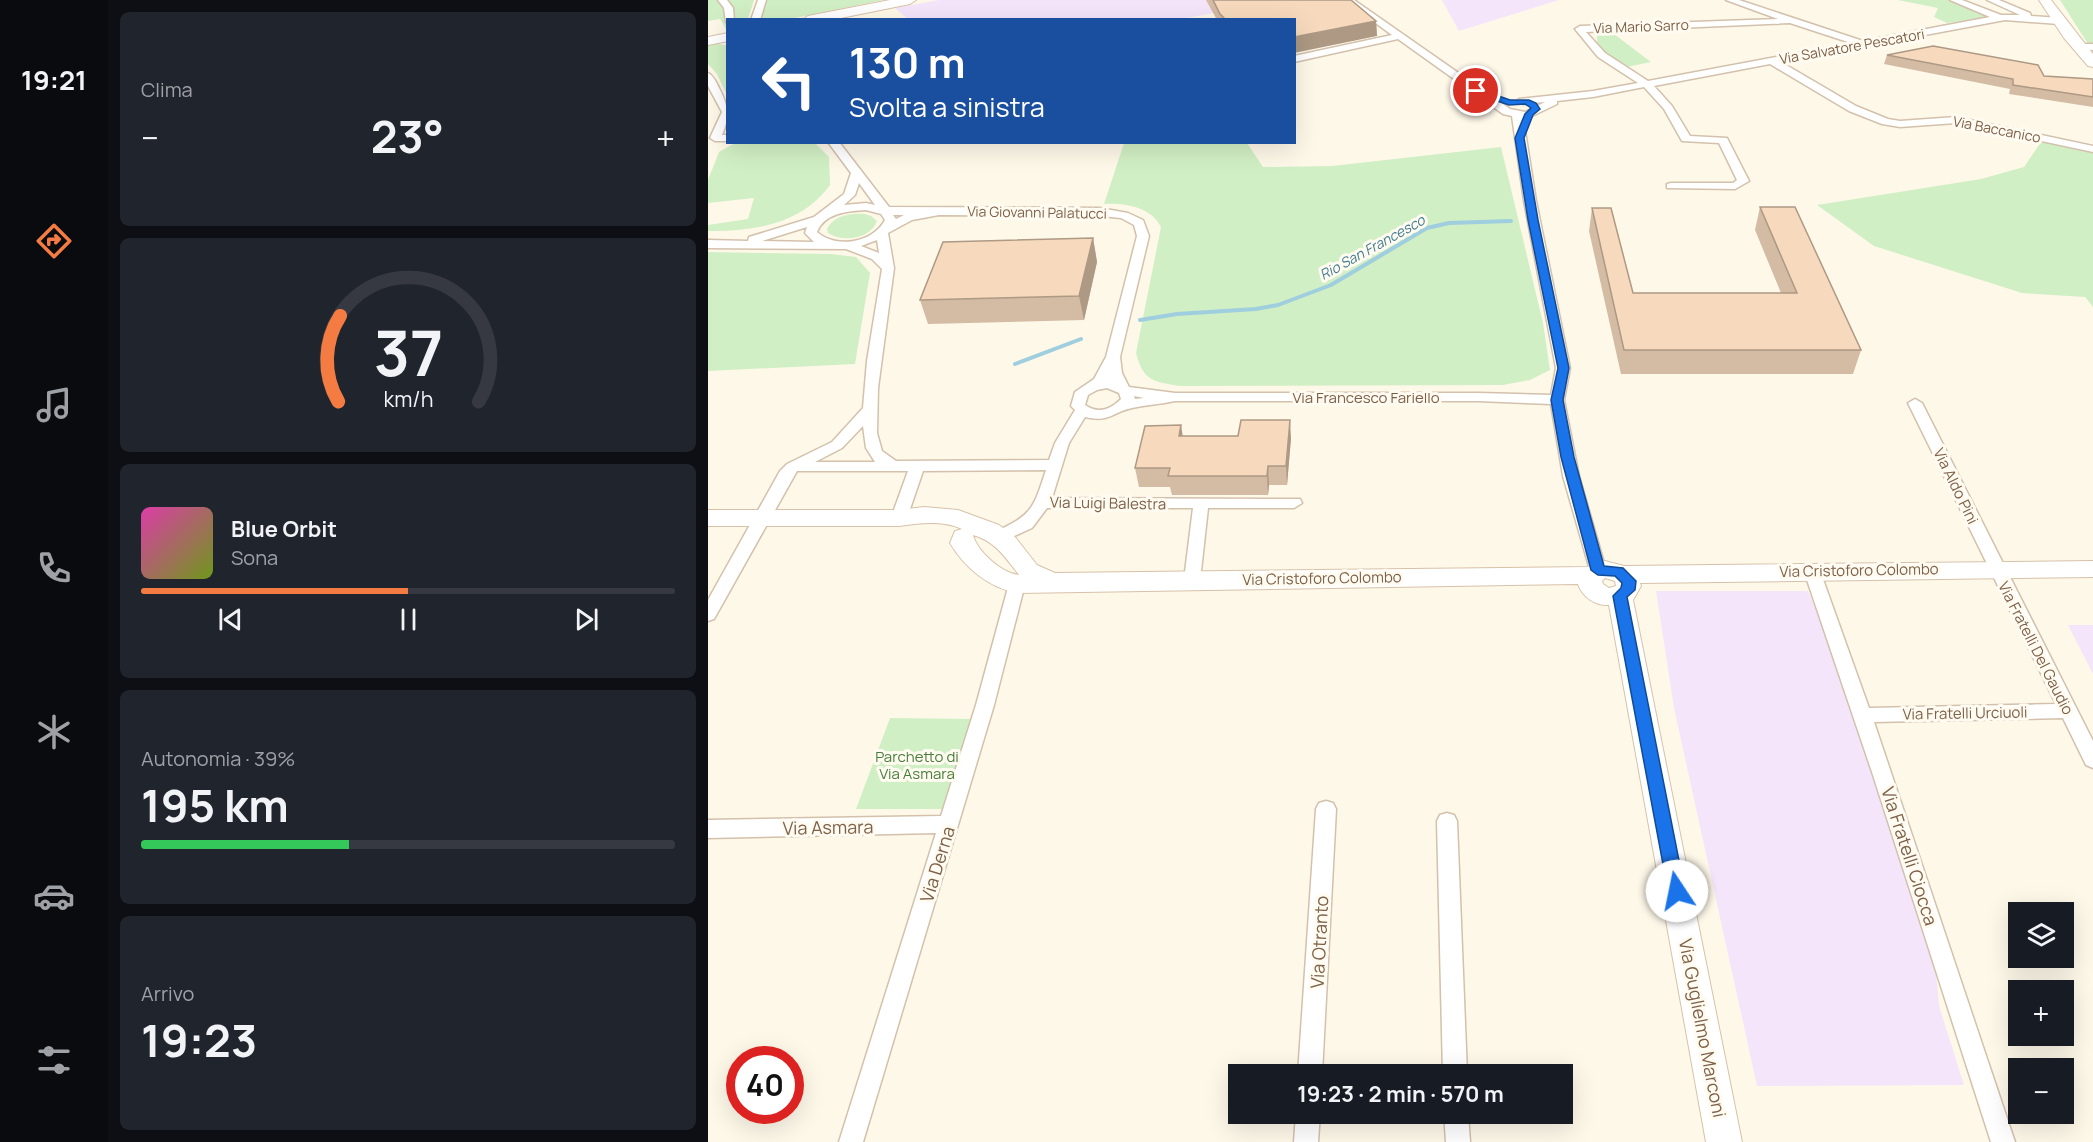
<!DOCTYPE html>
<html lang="it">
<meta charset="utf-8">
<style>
body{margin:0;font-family:Manrope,sans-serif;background:#20242c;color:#f1f3f6;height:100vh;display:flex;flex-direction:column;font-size:22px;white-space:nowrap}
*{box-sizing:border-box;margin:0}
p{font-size:20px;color:#9ea1a6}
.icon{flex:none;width:33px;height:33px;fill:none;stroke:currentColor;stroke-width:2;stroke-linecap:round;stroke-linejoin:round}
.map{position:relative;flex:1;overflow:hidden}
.sheet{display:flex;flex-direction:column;gap:12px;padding:12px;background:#0d0f14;width:600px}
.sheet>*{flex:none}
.top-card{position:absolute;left:18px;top:18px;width:570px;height:126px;border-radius:0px;box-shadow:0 6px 24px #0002;background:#1a4fa0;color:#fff;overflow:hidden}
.fabs{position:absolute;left:1300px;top:902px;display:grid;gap:12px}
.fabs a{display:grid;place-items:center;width:66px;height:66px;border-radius:0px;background:#171b24;box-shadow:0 6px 24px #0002;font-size:30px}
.speed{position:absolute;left:18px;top:1046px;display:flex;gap:12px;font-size:30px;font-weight:700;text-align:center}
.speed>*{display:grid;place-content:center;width:78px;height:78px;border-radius:50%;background:#171b24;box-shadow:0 6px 24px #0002;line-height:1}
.speed .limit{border:9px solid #d22;background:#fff;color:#111}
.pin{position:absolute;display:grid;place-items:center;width:51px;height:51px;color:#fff;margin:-26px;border:3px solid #fff;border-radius:50%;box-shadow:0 2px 6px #0007}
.me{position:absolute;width:66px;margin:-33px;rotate:349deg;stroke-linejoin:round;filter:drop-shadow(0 0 4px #0008)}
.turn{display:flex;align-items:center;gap:21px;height:126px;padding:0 24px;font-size:27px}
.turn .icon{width:78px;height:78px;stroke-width:2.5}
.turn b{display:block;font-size:42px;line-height:51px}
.big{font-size:45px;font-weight:700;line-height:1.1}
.sheet .card{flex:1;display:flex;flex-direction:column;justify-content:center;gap:9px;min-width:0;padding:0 21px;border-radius:9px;background:#20242c}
.sheet .dial{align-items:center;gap:0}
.dial svg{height:156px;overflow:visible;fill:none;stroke:#363941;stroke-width:7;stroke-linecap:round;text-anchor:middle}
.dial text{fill:#f1f3f6;stroke:none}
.song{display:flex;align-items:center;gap:18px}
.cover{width:72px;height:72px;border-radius:9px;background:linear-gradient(135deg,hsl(320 70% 55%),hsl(80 70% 35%))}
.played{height:6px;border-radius:3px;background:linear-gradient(90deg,#f47c42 50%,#363941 50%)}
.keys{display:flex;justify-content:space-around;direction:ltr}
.heat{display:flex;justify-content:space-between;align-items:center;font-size:33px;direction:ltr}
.charge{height:9px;border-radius:4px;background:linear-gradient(90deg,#34c759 39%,#363941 0)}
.trip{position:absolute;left:520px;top:1064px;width:345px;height:60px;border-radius:0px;background:#171b24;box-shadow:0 6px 24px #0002;font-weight:700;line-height:60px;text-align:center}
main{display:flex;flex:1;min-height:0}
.dock{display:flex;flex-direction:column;width:108px;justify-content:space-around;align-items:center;background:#090b0e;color:#9ea1a6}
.dock .icon{width:42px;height:42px}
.dock .active{color:#f47c42}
.dock b{font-size:27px;color:#f1f3f6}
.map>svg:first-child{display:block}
.education{fill:#f5e5fb}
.green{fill:#d1efc4}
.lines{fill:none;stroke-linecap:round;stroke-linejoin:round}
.stream{stroke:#9fcede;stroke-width:4}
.street-casing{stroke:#d3c1ac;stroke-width:3}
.secondary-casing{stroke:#d7c2a9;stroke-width:2}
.street{fill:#fff;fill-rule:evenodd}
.secondary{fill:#fff;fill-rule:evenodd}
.wall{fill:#d4bba3}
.shaded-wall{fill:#ad9984}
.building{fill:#f7dabd;stroke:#ad9984;stroke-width:1.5}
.route{fill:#1a73e8;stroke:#114b97;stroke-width:1.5}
.labels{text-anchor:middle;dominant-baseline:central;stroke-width:6;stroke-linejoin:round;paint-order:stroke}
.far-street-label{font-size:14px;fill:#7d6048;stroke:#fffbf1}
.far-water-label{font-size:14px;font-style:italic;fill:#3f7c92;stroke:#fffbf1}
.street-label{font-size:15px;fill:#7d6048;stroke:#fffbf1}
.park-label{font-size:15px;fill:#497e3c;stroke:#fffbf1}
.near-street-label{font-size:18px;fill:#7d6048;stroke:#fffbf1}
</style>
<main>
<nav class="dock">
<b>19:21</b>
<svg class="icon active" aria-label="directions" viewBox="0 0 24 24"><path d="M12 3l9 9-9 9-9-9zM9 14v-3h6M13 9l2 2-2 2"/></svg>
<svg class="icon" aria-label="music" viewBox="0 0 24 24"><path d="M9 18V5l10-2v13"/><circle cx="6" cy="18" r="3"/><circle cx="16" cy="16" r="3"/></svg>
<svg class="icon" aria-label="phone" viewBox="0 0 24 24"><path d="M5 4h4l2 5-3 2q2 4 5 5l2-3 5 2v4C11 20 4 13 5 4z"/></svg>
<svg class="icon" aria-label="climate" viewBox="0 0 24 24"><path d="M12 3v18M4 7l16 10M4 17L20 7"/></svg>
<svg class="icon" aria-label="car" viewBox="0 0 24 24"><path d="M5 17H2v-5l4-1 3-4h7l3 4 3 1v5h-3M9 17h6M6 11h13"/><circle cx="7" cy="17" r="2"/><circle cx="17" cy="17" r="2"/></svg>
<svg class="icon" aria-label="filters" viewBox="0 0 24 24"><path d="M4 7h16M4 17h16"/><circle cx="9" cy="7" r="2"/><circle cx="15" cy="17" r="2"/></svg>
</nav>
<section class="sheet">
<div class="card"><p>Clima</p>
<div class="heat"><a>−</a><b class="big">23°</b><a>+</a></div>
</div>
<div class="card dial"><svg viewBox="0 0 100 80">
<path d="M14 69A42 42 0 1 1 86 69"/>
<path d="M14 69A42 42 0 0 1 15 25" stroke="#f47c42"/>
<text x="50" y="56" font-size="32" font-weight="700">37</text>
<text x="50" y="72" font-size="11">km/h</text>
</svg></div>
<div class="card">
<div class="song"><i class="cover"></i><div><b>Blue Orbit</b><p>Sona</p></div></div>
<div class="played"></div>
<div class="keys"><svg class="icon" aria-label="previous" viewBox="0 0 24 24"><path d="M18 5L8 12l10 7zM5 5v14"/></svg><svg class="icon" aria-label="pause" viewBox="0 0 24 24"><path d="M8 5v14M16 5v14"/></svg><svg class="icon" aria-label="next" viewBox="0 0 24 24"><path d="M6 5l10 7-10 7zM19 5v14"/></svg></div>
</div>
<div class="card"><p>Autonomia · 39%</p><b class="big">195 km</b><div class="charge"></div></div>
<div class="card"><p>Arrivo</p><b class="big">19:23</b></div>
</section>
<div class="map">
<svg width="1385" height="1142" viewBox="0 0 1385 1142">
<rect width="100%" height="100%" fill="#fef8e9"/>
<path class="education" d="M231 0H578L467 20H201L187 8Z
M734 0H851L751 31Z
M948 591H1100L1135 677 1225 939 1231 1006 1256 1085 1049 1086 966 708Z
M1360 625H1385V674Z"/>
<path class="green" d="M0 0H46L40 19 20 20 19 31 12 19 0 21Z
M59 0H175L82 19H53Z
M1190 0H1240L1282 17 1239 23 1226 17 1230 8Z
M1352 0H1385V44H1380Z
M902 31 943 62 919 67 890 47 888 32Z
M10 44 19 45V95L9 74 0 64V45Z
M1333 142 1385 152V307L1377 297 1314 293 1166 246 1109 205 1273 179 1316 167Z
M27 143H107L121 157 122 185C94 224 45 232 0 231V225L40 219 46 198 0 203V180L11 152Z
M416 143H539L555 167 624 166 793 147 835 323 842 370 822 380 795 385 472 386C446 382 435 381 428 353L453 227C443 207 417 203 396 204Z
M157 214 163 216 169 221C163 239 134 243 120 233L119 229C126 215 143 213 157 214Z
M0 252 123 254 148 257 162 273 147 364 0 371Z
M182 718 264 719 239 809H148Z"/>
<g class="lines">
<path class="stream" d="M432 320 469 314 548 309 570 305 623 285 719 228 741 223 803 221
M307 364 373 339"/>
<g class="street-casing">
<path id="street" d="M10 0H19L25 8 26 20H20L18 22 16 8Z
M50 0H58L52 20H43Z
M636 0H646L802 109 817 112 837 102 815 104 810 101 811 99 885 91 930 83 890 57 867 29 872 26 1070 19 1018 0H1031L1155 41 1282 17 1242 0H1254L1293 15H1312L1279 0H1291L1322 13 1323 16 1351 18 1356 21 1351 24 1297 20 1073 62 1148 106 1180 119 1192 121 1248 117 1385 146V152L1248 123 1192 127 1174 124 1141 111 1062 64 946 86 964 106 982 136 1019 138 1041 181 1027 189 959 188V184L963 183H1025L1029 180 1011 143 974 141 956 109 936 87 885 97 849 101V104L822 117 815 118 828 201 862 368 856 400 871 476 898 570 896 574H884L882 570 855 476 843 404 770 401H467C453 404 438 405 424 408 404 412 402 423 377 417L361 443 344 498 592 499 594 503 586 508H500L492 580 490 584H478L476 580 485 508H339L324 528 291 543 285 541 283 537 285 533C324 515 325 510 338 470L215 471 199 518 197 522H185L183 518 200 471H89L6 619 0 621V600L72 471 79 464 124 442 155 408 159 361 174 269 164 259 138 249 0 248V240L40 241 41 237 106 217 136 194 143 173 120 142H131L181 207 392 208 420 213 435 220 441 236 412 357 414 373 421 387 467 393H770L843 395 848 368 816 201 804 116 795 114 690 39 586 62V56L684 35ZM1082 23 1143 43 940 81 897 53 878 32ZM151 183 167 205 158 203 136 205 147 195ZM158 210 173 214 177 220C165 243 128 249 109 232 116 213 140 211 158 210ZM185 215H196L188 219ZM231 215 392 216 413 218 426 225 429 236 398 357 386 379 367 392 363 406 367 410 347 443 341 460 188 461 174 451 169 433 170 388 186 268 180 233 204 220ZM99 227 97 233 106 242 54 241ZM169 240 171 253 153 246ZM399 388 411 393 413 399C402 410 390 414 377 405L380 395 389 390ZM426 396 436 398 427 399ZM155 426 158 448 167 462H107L134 448Z
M1371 44H1385V50L1368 49 1366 47Z
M0 73C6 76 8 82 11 88 20 105 22 117 14 135H20V141H7L2 138 14 112 0 86Z
M1207 399 1214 403 1385 741V768L1378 765 1355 718 1166 722 1307 1142H1283L1165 775 1096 571 1098 567H1110L1112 571 1161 708 1348 704 1200 403Z
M309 578 315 580 317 584 286 705 155 1142H131L228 833 0 838V820L233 816 268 705 301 584 303 580Z
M618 801 625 803 628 809 614 1074H590L608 809 611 803Z
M739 813 746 815 749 821 759 1074H735L729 821 732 815Z
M588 1113H612L610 1142H586Z
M736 1113H760L762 1142H738Z"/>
</g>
<g class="secondary-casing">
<path id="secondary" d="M182 0H208L202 4 123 20H94L100 16Z
M1331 0H1343L1385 54V67L1380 66 1356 38Z
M20 33V41L0 45V37Z
M216 507 250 510 291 525 307 537 329 565 347 573 879 567 897 561 916 566 1385 561V577L932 583 933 586 925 600 1034 1142H998L901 605C888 606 874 597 870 584L310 593C281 588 257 568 242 543L247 531 254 529C235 520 211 523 191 526H0V510H191ZM265 535C287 541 298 558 311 575 293 573 269 551 265 535ZM897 578 907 581 908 586 901 588 895 584 894 581Z"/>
</g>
<use href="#street" class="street"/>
<use href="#secondary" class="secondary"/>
</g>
<path class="wall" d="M498 0H643L668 21 669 36 586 20H509Z
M1179 55 1336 76 1385 79V107L1301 94 1302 89 1176 64Z
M1052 207 1153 350 1145 374H913L881 231 884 208 925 293H1073L1047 230Z
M385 238 389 262 376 320 220 324 212 300Z
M475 436 583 438 579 485H561L560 495H464L462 487H431L427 468Z"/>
<path class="shaded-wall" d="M668 21 669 36 586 53V37Z
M385 238 389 262 376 320 371 296Z
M582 420 583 438 579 485 578 466Z
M473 425 476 444 471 436Z
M560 466 561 485 560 495 559 476Z"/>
<path class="building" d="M505 0H643L668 21 586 37V20H518L512 14Z
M1225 46 1330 65 1336 76 1385 79V97L1305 85V79L1179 55Z
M1052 207H1087L1153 350H916L884 208H903L925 293H1089Z
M385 238 371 296 212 300 235 242Z
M533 420H582L578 466H560L559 476H460L462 468H427L437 426 473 425 471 436H530Z"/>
<path class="route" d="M768 88 802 100H821L828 103 832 109 825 115 816 138 830 220 861 368 855 400 866 457 896 566 915 568 928 581 927 590 919 597 977 891 975 897 969 899 962 897 960 891 905 596 913 588 914 583 907 576 890 575 883 570 853 457 843 400 850 368 820 220 807 138 817 114 823 108 817 104 801 105 765 93V89Z"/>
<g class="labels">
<g class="far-street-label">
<text transform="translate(933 26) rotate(-2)">Via Mario Sarro</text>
<text transform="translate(1144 46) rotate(-10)">Via Salvatore Pescatori</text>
<text transform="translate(1289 129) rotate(11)">Via Baccanico</text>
<text transform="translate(329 212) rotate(1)">Via Giovanni Palatucci</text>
</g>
<g class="far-water-label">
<text transform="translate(664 247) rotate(-29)">Rio San Francesco</text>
</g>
<g class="street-label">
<text x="658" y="397">Via Francesco Fariello</text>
<text transform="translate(1248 486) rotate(64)">Via Aldo Pini</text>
<text transform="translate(400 503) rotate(1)">Via Luigi Balestra</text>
<text transform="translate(1151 570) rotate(-1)">Via Cristoforo Colombo</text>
<text transform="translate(614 578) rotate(-1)">Via Cristoforo Colombo</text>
<text transform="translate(1328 648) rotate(63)">Via Fratelli Del Gaudio</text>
<text transform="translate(1257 713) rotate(-1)">Via Fratelli Urciuoli</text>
</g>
<g class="park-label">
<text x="209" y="756">Parchetto di<tspan x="209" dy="17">Via Asmara</tspan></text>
</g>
<g class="near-street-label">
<text transform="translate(120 827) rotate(-1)">Via Asmara</text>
<text transform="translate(1202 856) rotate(72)">Via Fratelli Ciocca</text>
<text transform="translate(229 864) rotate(-73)">Via Derna</text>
<text transform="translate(611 942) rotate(-87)">Via Otranto</text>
<text transform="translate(995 1028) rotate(79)">Via Guglielmo Marconi</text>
</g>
</g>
</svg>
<div class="fabs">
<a><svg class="icon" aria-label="layers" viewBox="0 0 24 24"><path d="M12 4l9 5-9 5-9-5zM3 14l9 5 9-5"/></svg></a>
<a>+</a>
<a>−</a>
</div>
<div class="speed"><div class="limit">40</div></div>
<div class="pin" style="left:768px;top:91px;background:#d93025"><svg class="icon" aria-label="arrive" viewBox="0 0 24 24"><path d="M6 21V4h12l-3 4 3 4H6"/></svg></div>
<svg class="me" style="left:969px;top:891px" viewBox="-20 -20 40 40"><circle r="19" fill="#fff"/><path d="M0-13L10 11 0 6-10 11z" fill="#1a73e8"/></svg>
<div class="trip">19:23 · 2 min · 570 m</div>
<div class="top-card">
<div class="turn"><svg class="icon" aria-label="left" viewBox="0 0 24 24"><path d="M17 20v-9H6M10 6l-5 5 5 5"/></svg><div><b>130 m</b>Svolta a sinistra</div></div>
</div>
</div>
</main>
